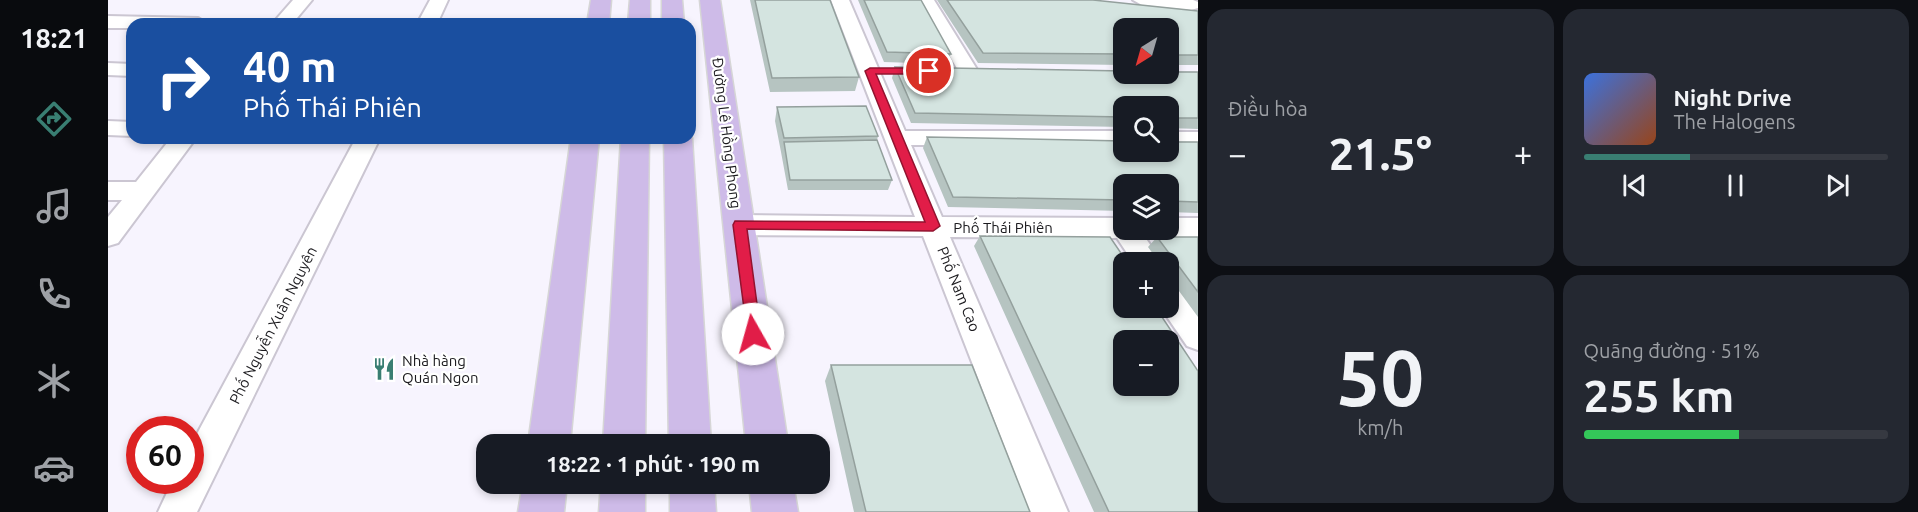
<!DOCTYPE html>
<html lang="vi">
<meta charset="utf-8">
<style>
body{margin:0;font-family:Ubuntu,sans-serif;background:#242831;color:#f1f3f6;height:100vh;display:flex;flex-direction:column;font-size:22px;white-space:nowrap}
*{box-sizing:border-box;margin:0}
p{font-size:20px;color:#9ea1a6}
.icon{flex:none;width:33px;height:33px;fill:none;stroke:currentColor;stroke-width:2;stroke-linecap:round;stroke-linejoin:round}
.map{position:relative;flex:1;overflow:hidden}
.details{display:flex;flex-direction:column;gap:9px;padding:9px;background:#0d0f14;width:720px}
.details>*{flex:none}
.banner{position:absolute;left:18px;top:18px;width:570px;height:126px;border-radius:18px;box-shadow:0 3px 9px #0003;background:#1a4fa0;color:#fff;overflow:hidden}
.needle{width:39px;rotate:217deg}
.buttons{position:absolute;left:1005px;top:18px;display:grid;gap:12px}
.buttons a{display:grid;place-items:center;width:66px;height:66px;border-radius:12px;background:#171b24;box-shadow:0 3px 9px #0003;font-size:30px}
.speed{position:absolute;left:18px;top:416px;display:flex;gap:12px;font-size:30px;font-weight:700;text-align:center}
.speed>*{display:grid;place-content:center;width:78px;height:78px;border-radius:50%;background:#171b24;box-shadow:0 3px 9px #0003;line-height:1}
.speed .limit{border:9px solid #d22;background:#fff;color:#111}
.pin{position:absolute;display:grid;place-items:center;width:51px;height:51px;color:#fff;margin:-26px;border:3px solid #fff;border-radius:50%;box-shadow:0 2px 6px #0007}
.me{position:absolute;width:66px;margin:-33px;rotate:353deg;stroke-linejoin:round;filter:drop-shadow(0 0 4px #0008)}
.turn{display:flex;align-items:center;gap:21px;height:126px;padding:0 18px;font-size:27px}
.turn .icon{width:78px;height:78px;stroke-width:2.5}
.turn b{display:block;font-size:42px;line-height:51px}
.big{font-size:45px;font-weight:600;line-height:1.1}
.details .widget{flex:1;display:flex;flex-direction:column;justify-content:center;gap:9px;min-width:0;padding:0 21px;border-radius:18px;background:#242831}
.details .dial{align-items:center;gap:0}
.dial b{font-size:78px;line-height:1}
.song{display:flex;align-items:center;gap:18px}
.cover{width:72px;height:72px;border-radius:9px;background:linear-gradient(135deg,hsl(220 70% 55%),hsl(20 70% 35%))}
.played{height:6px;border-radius:3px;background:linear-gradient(90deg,#397e72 35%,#363941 35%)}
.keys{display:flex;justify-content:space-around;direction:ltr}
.heat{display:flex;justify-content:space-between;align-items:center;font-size:33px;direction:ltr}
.charge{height:9px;border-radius:4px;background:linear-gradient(90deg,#34c759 51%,#363941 0)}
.details .tiles{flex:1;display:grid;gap:9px;grid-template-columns:repeat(2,1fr)}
.trip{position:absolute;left:368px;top:434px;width:354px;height:60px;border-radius:18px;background:#171b24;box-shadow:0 3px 9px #0003;font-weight:600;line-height:60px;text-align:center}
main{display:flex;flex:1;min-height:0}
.menu{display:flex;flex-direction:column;width:108px;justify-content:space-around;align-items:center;background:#090b0e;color:#9ea1a6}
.menu .icon{width:42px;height:42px}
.menu .current{color:#397e72}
.menu b{font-size:27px;color:#f1f3f6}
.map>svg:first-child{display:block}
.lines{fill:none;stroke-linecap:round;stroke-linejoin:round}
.minor-casing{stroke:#cbc6d2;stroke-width:4}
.major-casing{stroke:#d6d6d6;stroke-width:3}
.minor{fill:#fff;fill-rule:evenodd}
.major{fill:#cebbe8;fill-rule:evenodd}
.wall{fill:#b6c4c1}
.building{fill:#d4e4e0;stroke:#94a09d;stroke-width:1.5;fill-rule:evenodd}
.route{fill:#e11d48;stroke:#92132f;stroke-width:1.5}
.labels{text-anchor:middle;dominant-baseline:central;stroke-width:4.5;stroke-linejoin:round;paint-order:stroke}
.street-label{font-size:15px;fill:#1b1a1e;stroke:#fff}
.poi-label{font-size:15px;fill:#1b1a1e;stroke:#fff;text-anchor:start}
</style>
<main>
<nav class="menu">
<b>18:21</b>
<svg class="icon current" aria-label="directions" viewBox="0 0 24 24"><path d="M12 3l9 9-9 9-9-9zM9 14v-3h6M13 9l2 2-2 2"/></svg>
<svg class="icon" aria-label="music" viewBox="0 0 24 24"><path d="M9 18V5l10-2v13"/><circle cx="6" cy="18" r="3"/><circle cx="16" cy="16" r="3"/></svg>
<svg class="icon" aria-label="phone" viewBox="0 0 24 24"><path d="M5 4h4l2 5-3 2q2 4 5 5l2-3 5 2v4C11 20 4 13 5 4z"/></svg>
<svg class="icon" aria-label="climate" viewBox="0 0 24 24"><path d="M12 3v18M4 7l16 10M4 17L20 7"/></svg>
<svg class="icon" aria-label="car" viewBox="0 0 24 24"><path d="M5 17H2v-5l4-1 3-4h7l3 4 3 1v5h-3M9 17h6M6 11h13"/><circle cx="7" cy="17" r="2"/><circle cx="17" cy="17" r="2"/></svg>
</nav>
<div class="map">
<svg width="1090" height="512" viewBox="0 0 1090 512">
<rect width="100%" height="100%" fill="#f7f4fe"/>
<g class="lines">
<g class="minor-casing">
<path id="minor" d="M185 0H204L184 24H164Z
M322 0H340L329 24H309Z
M723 0H741L797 131H1016V145H803L834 217 1016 218V230H1032L1054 262H1025L1009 238 842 237 960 512H922L815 236 631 235 621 232 617 225 621 218 631 215 807 217Z
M808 0H826L870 71 867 75H853Z
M1025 0H1085L1090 2V8L1083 10 1034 5Z
M0 16 90 18 100 24H24V28H0Z
M0 63 24 64V76L0 75Z
M0 121 24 122V136L0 135Z
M1060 132H1090V146H1060Z
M63 138H88L10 243 0 246V217L14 200H0V182H28Z
M248 138H272L89 512H50L65 480H82V447Z
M1060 218H1090V238H1060L1050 235 1047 230H1060Z
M1060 281 1071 285 1090 312V350L1079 346 1053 308H1060Z"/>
</g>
<g class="major-casing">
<path id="major" d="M483 0H503L501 24H479Z
M522 0H542V24H520Z
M554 0H574L576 24H554Z
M592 0H612L680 444H638Z
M582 135 584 138 603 444H561L556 138H582Z
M463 138H491L462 444H420Z
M513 138H541L537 444H495Z
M415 483H459L456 512H410Z
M493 483H537V512H491Z
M562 483H606L608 512H562Z
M641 483H685L690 512H644Z"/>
</g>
<use href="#minor" class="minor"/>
<use href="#major" class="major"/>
</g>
<path class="wall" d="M642 0H722L751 77 747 91 662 92Z
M750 0H813L843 54 838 64 776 62Z
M829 0H985L1090 11V65H1060V28H1016V65L870 63Z
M787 67 1090 72V129L1060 128V106H1016V127L803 123 784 78Z
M669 107 770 136 769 140 784 180 780 190H680L673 152 667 121Z
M819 137 1090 142V213L1060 212V184H1016V211L840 207 815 148Z
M872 236 1090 512H986L866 246Z
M1049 237H1090V317L1060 276V262H1051L1040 247Z
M723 365 922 512H746L717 381Z"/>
<path class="building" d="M647 0H722L751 77 664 78Z
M756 0H813L843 54 779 52Z
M839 0H985L1090 11V55H1060V28H1016V54L875 53Z
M787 67 1016 71V74H1060V72H1090V118H1060V106H1016V117L807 113Z
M758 106 770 136 676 138 669 107Z
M819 137 1016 141V152H1060V142H1090V202L1060 201V184H1016V200L845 197Z
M769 140 784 180H682L676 142Z
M872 236 1002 237 1019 262H1016V308H1048L1090 371V512H1001ZM1016 340H1060V386H1016Z
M1049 237H1090V292Z
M723 365H864L922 512H758Z"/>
<path class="route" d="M762 68H821L826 71 821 74H768L832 226 825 231 639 229 653 334 650 339H640L625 225 627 221 817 222 757 71Z"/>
<defs>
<g id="restaurant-bare" transform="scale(1.8)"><path d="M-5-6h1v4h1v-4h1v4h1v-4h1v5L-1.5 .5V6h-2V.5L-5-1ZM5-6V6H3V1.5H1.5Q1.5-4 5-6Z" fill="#397e72" stroke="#fff" stroke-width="2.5" paint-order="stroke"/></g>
</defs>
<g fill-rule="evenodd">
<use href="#restaurant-bare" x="276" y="369"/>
</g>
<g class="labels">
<g class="street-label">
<text transform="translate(619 133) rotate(83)">Đường Lê Hồng Phong</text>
<text x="895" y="227">Phố Thái Phiên</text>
<text transform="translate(851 289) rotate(68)">Phố Nam Cao</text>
<text transform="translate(165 325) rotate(-63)">Phố Nguyễn Xuân Nguyên</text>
</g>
<g class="poi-label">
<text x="294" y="360">Nhà hàng<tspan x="294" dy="17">Quán Ngon</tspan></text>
</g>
</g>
</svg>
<div class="buttons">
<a><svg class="needle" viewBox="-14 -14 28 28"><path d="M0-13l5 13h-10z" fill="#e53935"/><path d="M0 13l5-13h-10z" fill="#9ea1a6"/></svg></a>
<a><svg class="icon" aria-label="search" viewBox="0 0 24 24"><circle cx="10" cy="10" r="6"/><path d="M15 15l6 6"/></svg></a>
<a><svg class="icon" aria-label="layers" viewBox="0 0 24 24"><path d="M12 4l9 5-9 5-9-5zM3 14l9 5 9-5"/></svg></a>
<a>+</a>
<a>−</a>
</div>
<div class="speed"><div class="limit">60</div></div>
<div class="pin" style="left:821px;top:71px;background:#d93025"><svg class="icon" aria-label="arrive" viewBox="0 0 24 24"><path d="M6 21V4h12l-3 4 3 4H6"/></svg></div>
<svg class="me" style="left:645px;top:334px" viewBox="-20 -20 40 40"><circle r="19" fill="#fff"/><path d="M0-13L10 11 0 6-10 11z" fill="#e11d48"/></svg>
<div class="trip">18:22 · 1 phút · 190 m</div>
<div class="banner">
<div class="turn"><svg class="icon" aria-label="right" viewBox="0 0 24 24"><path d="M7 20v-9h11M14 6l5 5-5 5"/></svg><div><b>40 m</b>Phố Thái Phiên</div></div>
</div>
</div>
<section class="details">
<div class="tiles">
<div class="widget"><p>Điều hòa</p>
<div class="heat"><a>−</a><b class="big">21.5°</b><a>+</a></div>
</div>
<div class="widget">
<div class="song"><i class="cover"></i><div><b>Night Drive</b><p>The Halogens</p></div></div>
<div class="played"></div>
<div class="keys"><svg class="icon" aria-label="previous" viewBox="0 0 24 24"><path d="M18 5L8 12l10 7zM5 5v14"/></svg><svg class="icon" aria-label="pause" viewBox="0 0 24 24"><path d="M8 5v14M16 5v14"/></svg><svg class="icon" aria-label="next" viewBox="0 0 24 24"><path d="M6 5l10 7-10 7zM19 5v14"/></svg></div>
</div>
<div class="widget dial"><b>50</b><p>km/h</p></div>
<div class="widget"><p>Quãng đường · 51%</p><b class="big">255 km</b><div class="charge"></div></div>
</div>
</section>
</main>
